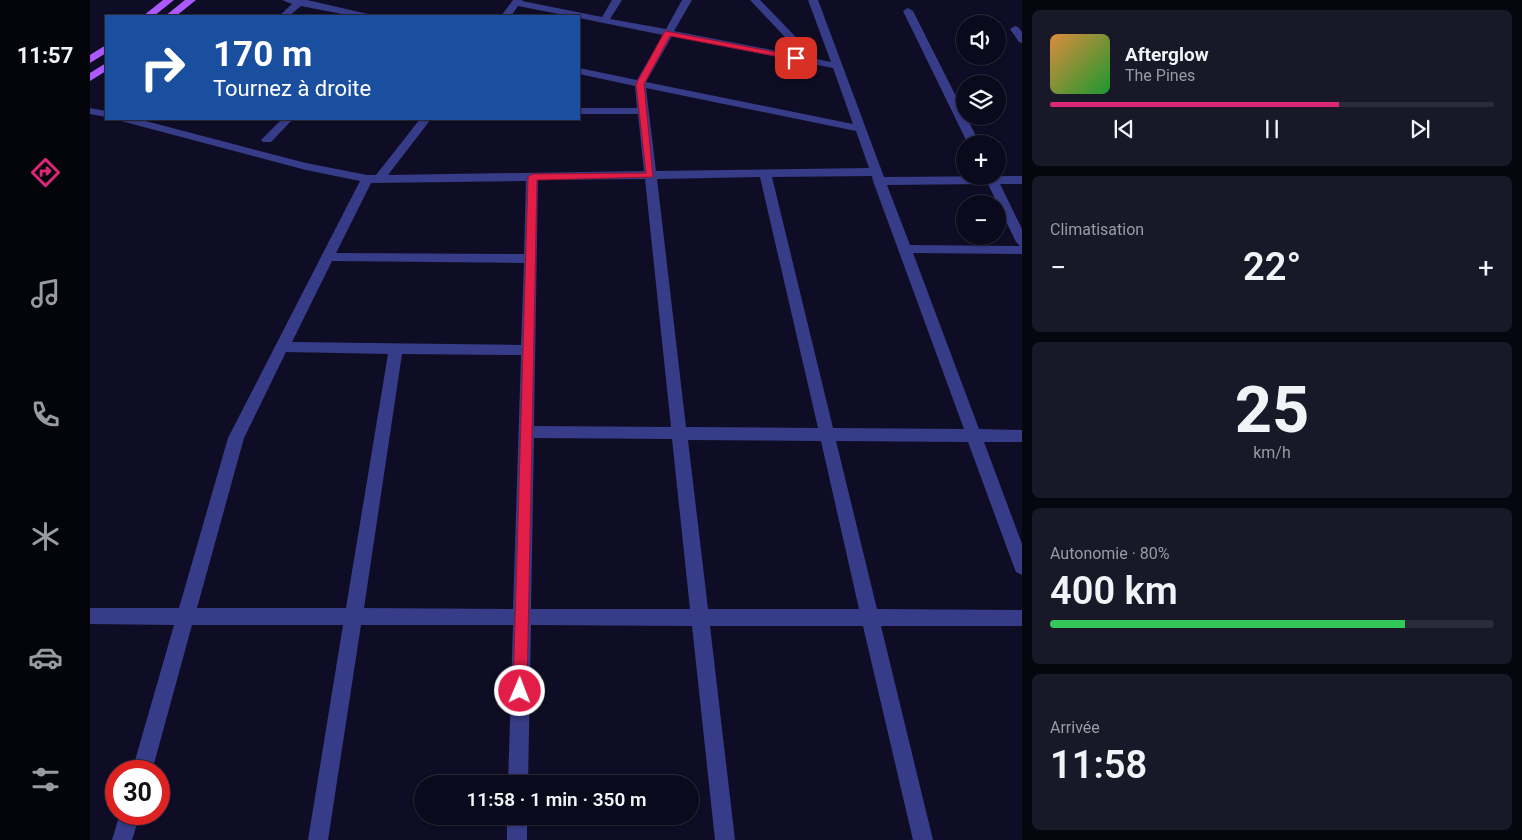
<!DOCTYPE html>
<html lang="fr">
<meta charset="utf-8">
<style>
body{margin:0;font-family:Roboto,sans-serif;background:#191829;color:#f1f3f6;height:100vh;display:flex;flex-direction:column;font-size:19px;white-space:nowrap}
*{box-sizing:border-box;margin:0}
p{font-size:16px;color:#9a9aa3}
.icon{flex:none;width:28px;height:28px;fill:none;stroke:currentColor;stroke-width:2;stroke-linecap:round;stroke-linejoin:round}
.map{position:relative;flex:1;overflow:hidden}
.panel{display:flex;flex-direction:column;gap:10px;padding:10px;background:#06060f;width:500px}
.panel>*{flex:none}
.top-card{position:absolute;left:15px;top:15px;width:475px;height:105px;border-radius:0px;box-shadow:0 1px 4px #0004,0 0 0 1px #2b2b3b;background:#1a4fa0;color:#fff;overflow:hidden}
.fabs{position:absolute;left:866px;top:15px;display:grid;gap:10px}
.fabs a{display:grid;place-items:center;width:50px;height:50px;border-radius:50%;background:#0b0a1c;box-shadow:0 1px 4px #0004,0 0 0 1px #2b2b3b;font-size:25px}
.speed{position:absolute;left:15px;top:760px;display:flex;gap:10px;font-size:25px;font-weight:700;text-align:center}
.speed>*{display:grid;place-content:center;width:65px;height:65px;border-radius:50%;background:#0b0a1c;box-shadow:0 1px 4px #0004,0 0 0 1px #2b2b3b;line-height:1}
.speed .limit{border:8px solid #d22;background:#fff;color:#111}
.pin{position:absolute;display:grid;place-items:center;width:42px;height:42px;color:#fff;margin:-21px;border-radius:10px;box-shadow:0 2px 8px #0006}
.me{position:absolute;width:55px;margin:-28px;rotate:1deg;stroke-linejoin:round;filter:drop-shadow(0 0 4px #0008)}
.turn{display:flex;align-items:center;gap:18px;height:105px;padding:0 25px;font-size:22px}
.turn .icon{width:65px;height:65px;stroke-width:2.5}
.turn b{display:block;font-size:35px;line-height:42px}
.big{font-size:38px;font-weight:600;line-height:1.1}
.panel .card{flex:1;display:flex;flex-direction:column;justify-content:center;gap:8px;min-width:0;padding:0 18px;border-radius:8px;background:#191829}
.panel .dial{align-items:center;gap:0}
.dial b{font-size:65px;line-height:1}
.song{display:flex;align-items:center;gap:15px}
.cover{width:60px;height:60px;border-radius:8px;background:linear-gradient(135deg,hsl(30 70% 55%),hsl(130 70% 35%))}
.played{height:5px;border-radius:2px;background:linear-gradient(90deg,#db2777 65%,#2b2b3b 65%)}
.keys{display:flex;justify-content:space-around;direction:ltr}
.heat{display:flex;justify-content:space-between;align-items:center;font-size:28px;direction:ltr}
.charge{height:8px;border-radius:4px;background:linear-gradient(90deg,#34c759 80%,#2b2b3b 0)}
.trip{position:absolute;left:324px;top:775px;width:285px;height:50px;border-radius:25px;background:#0b0a1c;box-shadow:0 1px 4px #0004,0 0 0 1px #2b2b3b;font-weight:600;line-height:50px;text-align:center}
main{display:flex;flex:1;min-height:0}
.tab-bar{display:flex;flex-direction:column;width:90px;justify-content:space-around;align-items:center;background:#04040b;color:#9a9aa3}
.tab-bar .icon{width:35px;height:35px}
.tab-bar .on{color:#db2777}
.tab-bar b{font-size:22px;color:#f1f3f6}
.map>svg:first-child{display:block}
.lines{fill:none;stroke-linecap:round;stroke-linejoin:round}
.street{fill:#363c87;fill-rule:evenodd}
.primary{fill:#ae59ff;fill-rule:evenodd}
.route{fill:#e11d48;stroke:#92132f}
</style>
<main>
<nav class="tab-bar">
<b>11:57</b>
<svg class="icon on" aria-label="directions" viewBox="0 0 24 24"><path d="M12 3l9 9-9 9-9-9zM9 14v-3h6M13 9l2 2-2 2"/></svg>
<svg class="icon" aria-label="music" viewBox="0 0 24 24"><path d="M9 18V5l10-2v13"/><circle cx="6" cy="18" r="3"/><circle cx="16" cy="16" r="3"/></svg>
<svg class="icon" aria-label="phone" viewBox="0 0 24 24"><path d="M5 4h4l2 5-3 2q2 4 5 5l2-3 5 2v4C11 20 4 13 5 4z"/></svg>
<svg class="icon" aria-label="climate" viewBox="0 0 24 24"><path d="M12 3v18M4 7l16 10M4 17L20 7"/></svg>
<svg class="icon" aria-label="car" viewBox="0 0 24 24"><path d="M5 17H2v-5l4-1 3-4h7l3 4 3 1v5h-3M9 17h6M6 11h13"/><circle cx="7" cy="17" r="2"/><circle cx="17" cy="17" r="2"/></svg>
<svg class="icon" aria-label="filters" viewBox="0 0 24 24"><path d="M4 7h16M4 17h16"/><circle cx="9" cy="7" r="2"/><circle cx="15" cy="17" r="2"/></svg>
</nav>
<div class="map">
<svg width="932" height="840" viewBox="0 0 932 840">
<rect width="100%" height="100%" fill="#0f0d25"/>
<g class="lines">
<path class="street" d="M192 0H217L278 14 280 16H262L211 6 199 16H189L202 4Z
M423 0H433L432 1 512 17 522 0H532L520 19 576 29 592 0H602L584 31 713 56 660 0H670L727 59 741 62 718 0H728L794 177 932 176V184H910L932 229V254L823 253 889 429 932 430V442H894L932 544V575L926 572 924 567 878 442 746 441 787 609 932 610V626H791L843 840H823L773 626H620L645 840H625L602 626 441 625 438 784H418L423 625H271L238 840H218L253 625H102L62 771H42L84 625 0 624V608H89L138 438 270 181 216 170 31 121 30 119H48L216 163 277 175H286L330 119H341L298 175 554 171 548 114H489V108H547L545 86 489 74V68L547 80 573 35 489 18V16H479L428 6 421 16H411ZM582 36 743 68 763 124 556 82ZM556 88 766 131 779 168 566 171ZM782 176 783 181 874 429 743 428 682 177ZM670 177 728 428 596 427 567 179ZM555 179 581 427 444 426 448 180ZM436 181 434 254 246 253 281 183ZM898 184 926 242 930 246 820 245 797 185ZM242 261 434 263 431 345 202 342ZM196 352 298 354 256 608H107L154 438ZM312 354 431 355 423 609 274 608ZM444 438 582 439 600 609H441ZM598 440 731 441 769 609H618Z
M818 8 823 11 890 144H878L813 11Z
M925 26 928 27 932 32V43L929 42 920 29Z
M0 108 16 111V117L0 114Z
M192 119H203L181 142H173L171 140Z
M30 814H50L42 840H22Z
M417 816H437V840H417Z"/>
<path class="primary" d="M73 0H84L64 16H53Z
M95 0H106L86 16H75Z
M16 45V53L0 63V55Z
M16 63V71L0 81V73Z"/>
</g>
<path class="route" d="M575 31 706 56 709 58 706 60 580 36 554 84 563 177 447 180 437 691 435 696 430 698 425 696 423 691 438 177 442 174 556 173 546 84Z"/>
</svg>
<div class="fabs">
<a><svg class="icon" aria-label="sound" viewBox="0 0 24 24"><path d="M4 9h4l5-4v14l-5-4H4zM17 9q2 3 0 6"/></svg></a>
<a><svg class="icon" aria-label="layers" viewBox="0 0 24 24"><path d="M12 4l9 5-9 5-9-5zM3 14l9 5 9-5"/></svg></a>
<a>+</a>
<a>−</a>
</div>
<div class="speed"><div class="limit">30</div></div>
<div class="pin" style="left:706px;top:58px;background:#d93025"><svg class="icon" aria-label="arrive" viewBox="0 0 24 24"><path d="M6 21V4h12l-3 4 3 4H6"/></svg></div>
<svg class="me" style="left:430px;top:691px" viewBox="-20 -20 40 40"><circle r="17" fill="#e11d48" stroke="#fff" stroke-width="3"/><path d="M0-11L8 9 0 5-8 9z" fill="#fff"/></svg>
<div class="trip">11:58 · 1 min · 350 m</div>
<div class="top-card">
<div class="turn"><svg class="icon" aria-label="right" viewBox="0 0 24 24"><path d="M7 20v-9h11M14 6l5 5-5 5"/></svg><div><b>170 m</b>Tournez à droite</div></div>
</div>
</div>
<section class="panel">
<div class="card">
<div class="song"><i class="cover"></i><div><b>Afterglow</b><p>The Pines</p></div></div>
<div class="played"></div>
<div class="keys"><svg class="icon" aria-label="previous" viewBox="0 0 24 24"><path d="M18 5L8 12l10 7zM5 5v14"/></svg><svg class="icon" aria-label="pause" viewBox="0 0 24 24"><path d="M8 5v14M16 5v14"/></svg><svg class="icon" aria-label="next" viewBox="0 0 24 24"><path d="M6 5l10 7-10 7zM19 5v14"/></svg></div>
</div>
<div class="card"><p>Climatisation</p>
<div class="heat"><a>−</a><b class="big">22°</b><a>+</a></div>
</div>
<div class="card dial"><b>25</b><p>km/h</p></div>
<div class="card"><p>Autonomie · 80%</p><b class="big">400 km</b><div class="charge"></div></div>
<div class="card"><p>Arrivée</p><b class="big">11:58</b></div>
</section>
</main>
